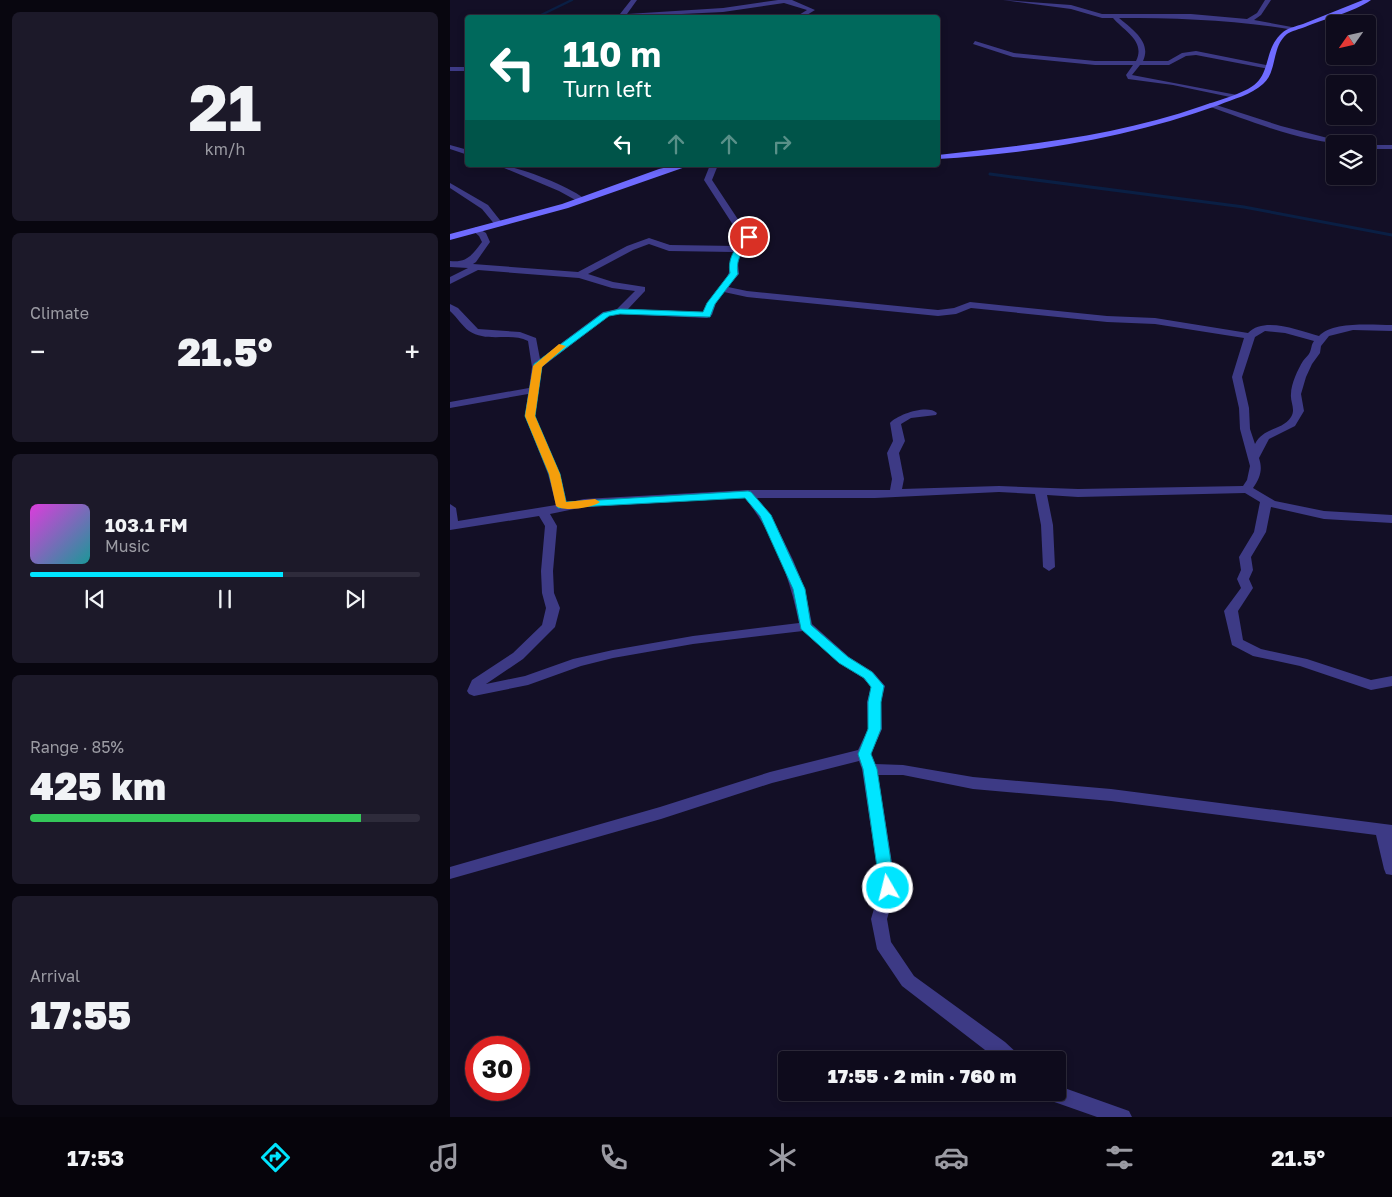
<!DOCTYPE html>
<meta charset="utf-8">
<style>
body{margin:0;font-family:"Golos Text",sans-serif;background:#1c1929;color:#f1f3f6;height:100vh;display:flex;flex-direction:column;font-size:19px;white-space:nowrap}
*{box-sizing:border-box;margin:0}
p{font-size:16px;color:#9b9ba3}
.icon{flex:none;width:28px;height:28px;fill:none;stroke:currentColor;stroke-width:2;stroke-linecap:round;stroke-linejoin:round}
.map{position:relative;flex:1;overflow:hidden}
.side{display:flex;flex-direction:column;gap:12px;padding:12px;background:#08060f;width:450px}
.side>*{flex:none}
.guide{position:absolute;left:15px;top:15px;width:475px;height:152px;border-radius:5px;box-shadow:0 2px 8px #0003,0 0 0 1px #2e2b3b;background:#00695c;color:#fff;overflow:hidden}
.needle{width:32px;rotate:236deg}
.tools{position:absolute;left:876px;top:15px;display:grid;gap:10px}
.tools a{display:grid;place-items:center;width:50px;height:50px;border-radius:5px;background:#0e0b1c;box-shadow:0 2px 8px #0003,0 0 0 1px #2e2b3b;font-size:25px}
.speed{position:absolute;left:15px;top:1036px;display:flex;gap:10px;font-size:25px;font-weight:700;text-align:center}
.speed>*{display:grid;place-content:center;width:65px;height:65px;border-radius:50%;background:#0e0b1c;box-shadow:0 2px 8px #0003,0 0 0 1px #2e2b3b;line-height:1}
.speed .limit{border:8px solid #d22;background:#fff;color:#111}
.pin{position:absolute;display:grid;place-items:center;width:42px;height:42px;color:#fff;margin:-21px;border:2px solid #fff;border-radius:50%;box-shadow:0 1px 5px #0007}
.me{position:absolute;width:55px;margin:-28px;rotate:352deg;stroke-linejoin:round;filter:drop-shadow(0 0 4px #0008)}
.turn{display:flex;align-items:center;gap:18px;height:105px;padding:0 15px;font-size:22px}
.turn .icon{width:65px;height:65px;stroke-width:2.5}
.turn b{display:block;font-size:35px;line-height:42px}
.lanes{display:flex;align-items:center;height:48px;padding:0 15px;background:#0003;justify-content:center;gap:25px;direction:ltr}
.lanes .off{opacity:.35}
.big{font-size:38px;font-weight:800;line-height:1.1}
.side .widget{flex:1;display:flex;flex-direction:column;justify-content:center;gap:8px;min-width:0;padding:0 18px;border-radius:8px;background:#1c1929}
.side .dial{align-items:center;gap:0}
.dial b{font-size:65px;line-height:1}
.song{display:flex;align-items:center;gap:15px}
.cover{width:60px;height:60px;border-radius:8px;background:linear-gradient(135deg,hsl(300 70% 55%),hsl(180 70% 35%))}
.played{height:5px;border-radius:2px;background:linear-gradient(90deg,#00e5ff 65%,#2e2b3b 65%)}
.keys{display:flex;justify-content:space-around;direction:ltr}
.heat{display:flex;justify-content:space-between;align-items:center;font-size:28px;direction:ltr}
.charge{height:8px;border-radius:4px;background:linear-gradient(90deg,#34c759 85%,#2e2b3b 0)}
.trip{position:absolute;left:328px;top:1051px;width:288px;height:50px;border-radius:5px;background:#0e0b1c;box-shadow:0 2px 8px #0003,0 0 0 1px #2e2b3b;font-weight:800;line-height:50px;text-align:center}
.tabs{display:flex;height:80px;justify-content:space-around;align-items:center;background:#06040b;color:#9b9ba3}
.tabs .icon{width:35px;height:35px}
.tabs .active{color:#00e5ff}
.tabs b{font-size:22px;color:#f1f3f6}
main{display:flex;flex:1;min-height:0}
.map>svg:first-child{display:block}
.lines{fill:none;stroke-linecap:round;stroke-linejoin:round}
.stream-far1{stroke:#0a1f44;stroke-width:2.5}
.stream{stroke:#0a1f44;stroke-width:3}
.street{fill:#3d3a85;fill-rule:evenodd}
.secondary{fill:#6f6bff;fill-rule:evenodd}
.route{fill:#00e5ff;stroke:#0095a6}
.slow{fill:#f59e0b}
</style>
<main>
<section class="side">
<div class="widget dial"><b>21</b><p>km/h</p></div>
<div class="widget"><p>Climate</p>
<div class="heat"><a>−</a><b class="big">21.5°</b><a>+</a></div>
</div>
<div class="widget">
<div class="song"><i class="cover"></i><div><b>103.1 FM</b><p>Music</p></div></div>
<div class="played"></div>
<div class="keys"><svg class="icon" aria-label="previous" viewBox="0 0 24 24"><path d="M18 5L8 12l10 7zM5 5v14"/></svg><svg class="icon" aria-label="pause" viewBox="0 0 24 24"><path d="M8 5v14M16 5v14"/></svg><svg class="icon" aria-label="next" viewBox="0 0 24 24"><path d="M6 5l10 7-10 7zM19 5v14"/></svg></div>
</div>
<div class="widget"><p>Range · 85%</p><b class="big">425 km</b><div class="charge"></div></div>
<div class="widget"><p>Arrival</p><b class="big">17:55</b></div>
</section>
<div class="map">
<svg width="942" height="1117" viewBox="0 0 942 1117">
<rect width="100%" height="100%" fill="#130f26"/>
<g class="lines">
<path class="stream-far1" d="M85 18 122 0"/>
<path class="stream" d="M540 174 794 207 942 235"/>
<path class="street" d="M181 0H187L177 14 273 8 328 0H342L365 10 352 18H344L357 10 334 3 273 12 149 18 170 14Z
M553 0 621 5 652 14H741L797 19 807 13 815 0H821L811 15 804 20 847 28 844 30C786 20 729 18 669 18 682 29 702 42 693 61H718L732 53 746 51 821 66 822 67 819 69 746 55 736 56 719 65H690L682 75 787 95V97L785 98 723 85 678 79 676 75 683 65H645L563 57 523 44 525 41 564 53 645 61H686C696 41 674 31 663 18H652L621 9Z
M0 67H18V71H0Z
M760 103 831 126 901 144C856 144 800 121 758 106L757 105Z
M0 145 18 150V155L0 149Z
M918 145H942V149H918Z
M47 165C66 165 122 187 136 200L129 202 109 191Z
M260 165H268L262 180 291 224 308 233 293 251 288 262 289 274 278 287 297 291 488 310 504 308 520 302 657 316 705 318 798 333C815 316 849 331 869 336 883 321 922 325 942 325V331L903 330 879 336 871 346 870 353 862 364 856 377 851 394 854 411 845 426 819 439 809 458C813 470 810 478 803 488L825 501 874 511 942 515V523L874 519 821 507 816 532 801 557 803 570 799 579 803 588 788 611 793 640 811 649 857 659 921 680 942 676V686L921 690 850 666 803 656 782 645 774 611 791 588 787 579 791 570 789 557 804 532 810 502 795 493 628 497 597 495 603 525 605 567 599 571 593 567 591 525 585 494 549 492 425 498H307L321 515 343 560 355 589 362 624 399 657 423 672 435 686 431 702 432 729 421 754 425 764 453 765 523 777 661 789 942 825V875L936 874 934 869 926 835 661 801 523 789 453 775H428L446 888 437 919 441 942 464 976 555 1042 568 1054 570 1060H548L452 986 427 949 421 919 430 888 412 769 409 761 322 783 211 819 0 879V867L210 807 320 772 408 750 418 729 417 702 421 687 413 678 389 663 353 631 243 644 163 658 131 666 78 685 24 696 19 694 17 691 22 680 63 653 92 625 96 608 92 593 91 571 95 526 89 516 0 530V504L6 508 8 521 106 505 98 474 75 416 78 394 0 408V402L79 388 82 367 78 341C60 332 37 343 19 331 12 326 7 317 0 311V304L8 308 28 329 70 332 86 338 90 359 153 312 167 309 185 291 162 288 129 278 28 270 0 284V277L18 268 0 267V261C17 263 22 255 32 242L29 236 22 230 26 227 36 233 40 242 26 262 23 264 128 272 177 246 199 238 220 245 287 246 298 234 285 228 254 180ZM199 244 219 251 284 252C279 260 281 269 278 275 272 289 258 297 253 312L178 309 195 291V287L163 282 138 274 183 250ZM274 292 297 297 488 316 506 314 521 308 657 322 705 324 794 338 782 377 789 408 790 429 800 466 797 480 793 486 628 489 549 486 452 489 454 479 449 453 455 441 451 424 461 418 486 415 487 413C478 404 448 414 440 423L443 441 437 453 442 479 440 490H298L134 499 117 503 110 474 85 416 92 367 159 316 170 314 257 318 262 315 266 303ZM815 331 835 333 864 341C861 345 862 347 860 352 859 355 855 358 853 361 848 369 841 384 841 394 840 402 846 409 841 417 832 431 813 427 805 444L800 429 799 408 792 377 805 337ZM295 498C324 534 340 578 349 623L243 636 163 650 123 659 75 676 36 684 73 659 105 627 110 608 104 593 103 571 107 526 100 514 134 507Z
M0 183 38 205 53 224 52 226H46L32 209 0 188Z
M606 1085 679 1111 682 1117H647L593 1098 591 1092H606Z"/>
<path class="secondary" d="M913 0H921C904 12 874 19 855 27 850 29 841 31 837 34 821 47 828 71 813 84 801 95 783 99 769 105 681 137 581 154 488 159V155C577 145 667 136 752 106 767 101 784 96 798 89 823 76 812 51 832 33 837 28 847 26 853 24 873 16 893 8 913 0Z
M227 165H241L118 208 0 240V234L112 204 209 169Z"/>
</g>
<path class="route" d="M296 235 303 237C294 249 285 258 288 274L265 304 260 317 170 314 159 316 92 366 85 416 110 474 116 502 298 491 301 492 321 515 355 589 361 625 398 657 422 672 434 686 431 702V729L421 754 427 769 445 888 443 892H432L430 888 413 769 408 754 418 729V702L421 687 414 678 389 663 351 629 343 589 310 516 295 498 108 508 99 474 75 416 84 364 153 313 170 309 253 312 257 303 280 273C277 258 286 247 296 235Z"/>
<path class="slow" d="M109 344 116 346 92 367 85 416 110 474 116 502 145 499 150 502C143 508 113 512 106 506L99 474 75 416 83 366Z"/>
</svg>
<div class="tools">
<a><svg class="needle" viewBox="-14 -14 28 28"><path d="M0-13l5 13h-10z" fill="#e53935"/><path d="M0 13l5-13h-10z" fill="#9b9ba3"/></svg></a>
<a><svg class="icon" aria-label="search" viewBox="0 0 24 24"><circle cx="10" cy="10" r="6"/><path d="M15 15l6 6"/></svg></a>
<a><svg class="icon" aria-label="layers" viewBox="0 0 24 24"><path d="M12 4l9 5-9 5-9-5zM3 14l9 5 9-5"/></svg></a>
</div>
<div class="speed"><div class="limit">30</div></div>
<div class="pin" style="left:299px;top:237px;background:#d93025"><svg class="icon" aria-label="arrive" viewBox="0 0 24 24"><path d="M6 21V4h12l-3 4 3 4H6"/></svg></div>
<svg class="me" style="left:438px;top:888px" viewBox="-20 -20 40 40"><circle r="17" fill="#00e5ff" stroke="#fff" stroke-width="3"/><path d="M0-11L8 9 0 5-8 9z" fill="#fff"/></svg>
<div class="trip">17:55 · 2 min · 760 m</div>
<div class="guide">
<div class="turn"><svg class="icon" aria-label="left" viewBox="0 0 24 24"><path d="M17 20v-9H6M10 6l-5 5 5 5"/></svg><div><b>110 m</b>Turn left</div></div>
<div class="lanes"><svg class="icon" aria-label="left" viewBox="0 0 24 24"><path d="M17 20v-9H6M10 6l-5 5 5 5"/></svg><svg class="icon off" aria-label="ahead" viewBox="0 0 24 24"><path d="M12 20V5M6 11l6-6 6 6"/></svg><svg class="icon off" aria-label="ahead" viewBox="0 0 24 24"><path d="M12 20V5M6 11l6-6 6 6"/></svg><svg class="icon off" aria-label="right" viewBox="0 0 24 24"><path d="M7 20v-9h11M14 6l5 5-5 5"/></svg></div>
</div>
</div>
</main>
<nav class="tabs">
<b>17:53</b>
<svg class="icon active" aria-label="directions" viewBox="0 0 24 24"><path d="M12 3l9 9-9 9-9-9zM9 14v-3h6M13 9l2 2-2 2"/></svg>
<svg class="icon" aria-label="music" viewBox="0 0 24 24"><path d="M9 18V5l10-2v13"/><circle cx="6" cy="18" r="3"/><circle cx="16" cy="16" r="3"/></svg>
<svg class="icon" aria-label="phone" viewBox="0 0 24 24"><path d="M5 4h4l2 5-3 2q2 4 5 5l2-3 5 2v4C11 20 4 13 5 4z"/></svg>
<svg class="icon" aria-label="climate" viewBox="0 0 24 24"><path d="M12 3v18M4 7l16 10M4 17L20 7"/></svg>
<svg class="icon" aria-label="car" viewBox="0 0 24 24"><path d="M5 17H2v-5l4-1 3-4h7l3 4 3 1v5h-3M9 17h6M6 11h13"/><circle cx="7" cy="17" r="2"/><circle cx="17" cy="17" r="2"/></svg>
<svg class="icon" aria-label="filters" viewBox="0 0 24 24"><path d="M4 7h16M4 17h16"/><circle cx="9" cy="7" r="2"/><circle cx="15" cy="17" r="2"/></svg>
<b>21.5°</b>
</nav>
